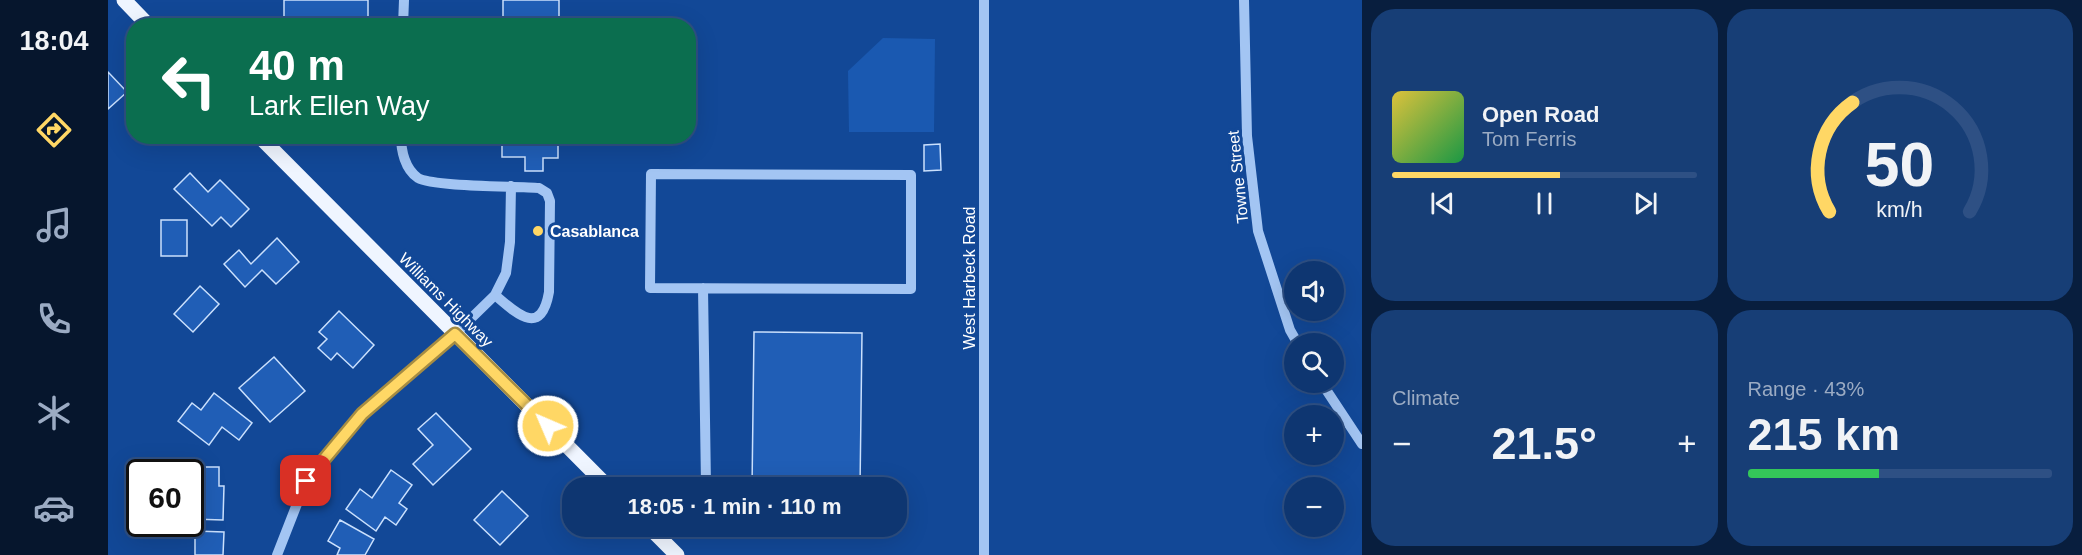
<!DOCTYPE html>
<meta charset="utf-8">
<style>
body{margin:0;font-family:Arial,sans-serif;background:#173e76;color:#f1f3f6;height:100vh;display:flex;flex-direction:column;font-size:22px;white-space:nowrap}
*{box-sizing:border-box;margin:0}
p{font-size:20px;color:#9babc3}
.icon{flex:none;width:33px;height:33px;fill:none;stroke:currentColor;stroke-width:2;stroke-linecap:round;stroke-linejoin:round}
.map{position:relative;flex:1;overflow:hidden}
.sheet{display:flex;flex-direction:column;gap:9px;padding:9px;background:#081e3e;width:720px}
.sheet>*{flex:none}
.hud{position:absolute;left:18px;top:18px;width:570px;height:126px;border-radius:24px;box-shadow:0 6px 24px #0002,0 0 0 2px #2e5084;background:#0b6e4f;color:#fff;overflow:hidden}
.controls{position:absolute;left:1176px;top:261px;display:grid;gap:12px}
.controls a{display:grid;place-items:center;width:60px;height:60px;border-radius:50%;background:#0e3671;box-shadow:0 6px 24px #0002,0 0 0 2px #2e5084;font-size:30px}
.speed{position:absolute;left:18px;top:459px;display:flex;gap:12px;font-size:30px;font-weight:700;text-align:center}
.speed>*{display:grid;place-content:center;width:78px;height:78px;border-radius:50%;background:#0e3671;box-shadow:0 6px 24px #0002,0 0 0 2px #2e5084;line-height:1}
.speed .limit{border:3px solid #111;border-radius:9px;background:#fff;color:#111}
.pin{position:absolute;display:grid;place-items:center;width:51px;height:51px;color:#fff;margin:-26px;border-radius:12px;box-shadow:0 3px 9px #0006}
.me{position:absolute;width:66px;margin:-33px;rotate:315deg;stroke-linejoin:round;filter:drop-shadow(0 0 4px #0008)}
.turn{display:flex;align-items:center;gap:21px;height:126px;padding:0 24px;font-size:27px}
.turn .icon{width:78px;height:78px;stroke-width:2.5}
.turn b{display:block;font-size:42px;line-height:51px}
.big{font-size:45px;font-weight:700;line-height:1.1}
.sheet .tile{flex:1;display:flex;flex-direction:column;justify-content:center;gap:9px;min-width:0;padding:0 21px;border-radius:24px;background:#173e76}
.sheet .dial{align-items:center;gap:0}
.dial svg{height:156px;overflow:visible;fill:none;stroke:#2e5084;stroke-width:7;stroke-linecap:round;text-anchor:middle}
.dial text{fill:#f1f3f6;stroke:none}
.song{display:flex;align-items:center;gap:18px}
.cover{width:72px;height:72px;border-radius:9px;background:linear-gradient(135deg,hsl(50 70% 55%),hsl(140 70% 35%))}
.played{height:6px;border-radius:3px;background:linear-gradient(90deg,#ffd765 55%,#2e5084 55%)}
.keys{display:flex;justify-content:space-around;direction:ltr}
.heat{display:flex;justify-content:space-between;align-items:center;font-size:33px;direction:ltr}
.charge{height:9px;border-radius:4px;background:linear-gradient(90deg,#34c759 43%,#2e5084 0)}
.sheet .tiles{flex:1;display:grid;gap:9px;grid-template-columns:repeat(2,1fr)}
.trip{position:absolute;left:454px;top:477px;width:345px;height:60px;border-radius:24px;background:#0e3671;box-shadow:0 6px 24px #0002,0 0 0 2px #2e5084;font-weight:700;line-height:60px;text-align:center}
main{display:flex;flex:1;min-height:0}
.tab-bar{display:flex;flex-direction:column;width:108px;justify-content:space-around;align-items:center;background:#06162d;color:#9babc3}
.tab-bar .icon{width:42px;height:42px}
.tab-bar .active{color:#ffd765}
.tab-bar b{font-size:27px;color:#f1f3f6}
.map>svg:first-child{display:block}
.green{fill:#1a59b1}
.building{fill:#205eb6;stroke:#cae0fd;stroke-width:1.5}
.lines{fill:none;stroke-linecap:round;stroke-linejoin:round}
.minor{stroke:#a3c5f3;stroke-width:10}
.major{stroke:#eff5ff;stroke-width:15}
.route-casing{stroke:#a68c42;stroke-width:15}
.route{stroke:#ffd765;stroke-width:10}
.poi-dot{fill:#ffd765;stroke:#124897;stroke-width:2}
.labels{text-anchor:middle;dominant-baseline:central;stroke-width:6;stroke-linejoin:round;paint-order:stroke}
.street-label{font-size:16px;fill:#fff;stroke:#124897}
.poi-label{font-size:16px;font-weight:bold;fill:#fff;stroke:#124897;text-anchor:start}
</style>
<main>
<nav class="tab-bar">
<b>18:04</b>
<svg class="icon active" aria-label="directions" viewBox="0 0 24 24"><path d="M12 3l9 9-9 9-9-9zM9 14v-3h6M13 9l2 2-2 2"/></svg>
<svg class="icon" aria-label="music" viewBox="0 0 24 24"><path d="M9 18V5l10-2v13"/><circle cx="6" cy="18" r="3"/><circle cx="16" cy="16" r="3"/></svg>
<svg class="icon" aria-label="phone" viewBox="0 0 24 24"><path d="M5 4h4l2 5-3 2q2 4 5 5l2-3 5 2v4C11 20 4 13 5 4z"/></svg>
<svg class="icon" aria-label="climate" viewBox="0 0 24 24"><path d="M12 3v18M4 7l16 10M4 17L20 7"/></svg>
<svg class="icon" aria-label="car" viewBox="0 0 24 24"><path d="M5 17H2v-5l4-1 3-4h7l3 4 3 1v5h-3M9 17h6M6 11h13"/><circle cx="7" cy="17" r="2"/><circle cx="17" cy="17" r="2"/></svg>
</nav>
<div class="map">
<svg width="1254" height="555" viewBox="0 0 1254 555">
<rect width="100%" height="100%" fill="#124897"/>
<path class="green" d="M775 38 827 39 826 132H741L740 71Z"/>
<path class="building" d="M176 0H260V24L176 26Z
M395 0H451V26H395Z
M0 72 19 92 0 109Z
M394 136H450V158H435V171H417V157H394Z
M832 144 833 170 816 171V145Z
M82 173 100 192 112 180 141 209 123 227 113 217 104 226 66 189Z
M53 220H79V256H53Z
M169 238 191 262 168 284 154 270 137 287 116 264 131 250 143 264Z
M92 286 111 304 85 332 66 314Z
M231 311 266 345 245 368 229 353 223 360 210 348 219 339 211 332Z
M646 332 754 333 752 488H644Z
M166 357 197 391 162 422 131 388Z
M106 393 144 423 131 440 114 427 101 445 70 421 84 403 93 410Z
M328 413 363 449 325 485 305 464 325 445 310 429Z
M86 467H111V486H116L115 520 84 519 82 493H85Z
M283 470 304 485 291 503 299 509 288 525 277 517 268 531 238 509 252 489 264 498Z
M394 491 420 516 392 545 366 520Z
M232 520 266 539 257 555H229L232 548 220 541Z
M644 526H752V538L644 537Z
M87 531 116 532 115 555H87Z"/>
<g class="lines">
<path class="minor" d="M876 0V555
M1136 0 1139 136 1150 231 1182 330 1190 344
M295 26 296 0
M293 136C293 151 297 169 310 178 326 187 408 186 431 188L439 193 442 201 441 292C433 338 408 313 387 295
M543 174 803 175V289L542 288Z
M595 288 598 485 596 488
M1213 382 1254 444
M552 538 562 526
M169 555 198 481 254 414 347 334 387 295 398 273 402 242 403 186"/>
<path class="major" d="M16 0 41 26
M151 136 501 488
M540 526 569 555"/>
</g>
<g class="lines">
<g class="route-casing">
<path id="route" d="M198 481 254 414 347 334 440 426"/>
</g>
<use href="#route" class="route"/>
</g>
<circle class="poi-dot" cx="430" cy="231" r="6"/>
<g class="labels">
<g class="street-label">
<text transform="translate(1130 177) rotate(-96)">Towne Street</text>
<text transform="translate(861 278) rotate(-90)">West Harbeck Road</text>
<text transform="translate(338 300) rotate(45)">Williams Highway</text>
</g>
<g class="poi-label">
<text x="442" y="231">Casablanca</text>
</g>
</g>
</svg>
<div class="controls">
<a><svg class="icon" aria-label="sound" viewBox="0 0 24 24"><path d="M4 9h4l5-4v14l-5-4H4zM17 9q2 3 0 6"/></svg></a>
<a><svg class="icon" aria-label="search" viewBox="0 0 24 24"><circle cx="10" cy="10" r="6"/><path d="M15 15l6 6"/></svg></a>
<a>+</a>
<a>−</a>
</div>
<div class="speed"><div class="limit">60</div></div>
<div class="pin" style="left:198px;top:481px;background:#d93025"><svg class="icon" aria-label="arrive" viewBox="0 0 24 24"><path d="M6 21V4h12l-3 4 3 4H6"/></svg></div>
<svg class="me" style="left:440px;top:426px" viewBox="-20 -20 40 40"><circle r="17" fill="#ffd765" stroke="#fff" stroke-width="3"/><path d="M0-11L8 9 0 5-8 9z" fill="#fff"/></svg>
<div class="trip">18:05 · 1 min · 110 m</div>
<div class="hud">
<div class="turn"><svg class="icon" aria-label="left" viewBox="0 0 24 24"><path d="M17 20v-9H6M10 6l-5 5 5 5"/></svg><div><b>40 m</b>Lark Ellen Way</div></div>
</div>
</div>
<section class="sheet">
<div class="tiles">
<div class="tile">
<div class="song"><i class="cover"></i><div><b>Open Road</b><p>Tom Ferris</p></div></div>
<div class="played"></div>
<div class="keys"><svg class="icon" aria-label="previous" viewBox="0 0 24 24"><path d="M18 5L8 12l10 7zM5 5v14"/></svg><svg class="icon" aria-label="pause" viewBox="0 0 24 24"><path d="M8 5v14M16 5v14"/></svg><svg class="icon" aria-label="next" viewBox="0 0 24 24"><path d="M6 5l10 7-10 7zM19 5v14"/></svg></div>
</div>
<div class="tile dial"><svg viewBox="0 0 100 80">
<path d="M14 69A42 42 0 1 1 86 69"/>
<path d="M14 69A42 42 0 0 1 26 13" stroke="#ffd765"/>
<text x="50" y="56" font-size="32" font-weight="700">50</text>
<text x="50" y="72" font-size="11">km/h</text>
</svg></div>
<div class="tile"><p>Climate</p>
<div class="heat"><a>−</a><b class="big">21.5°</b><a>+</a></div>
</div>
<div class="tile"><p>Range · 43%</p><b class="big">215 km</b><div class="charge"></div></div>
</div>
</section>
</main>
